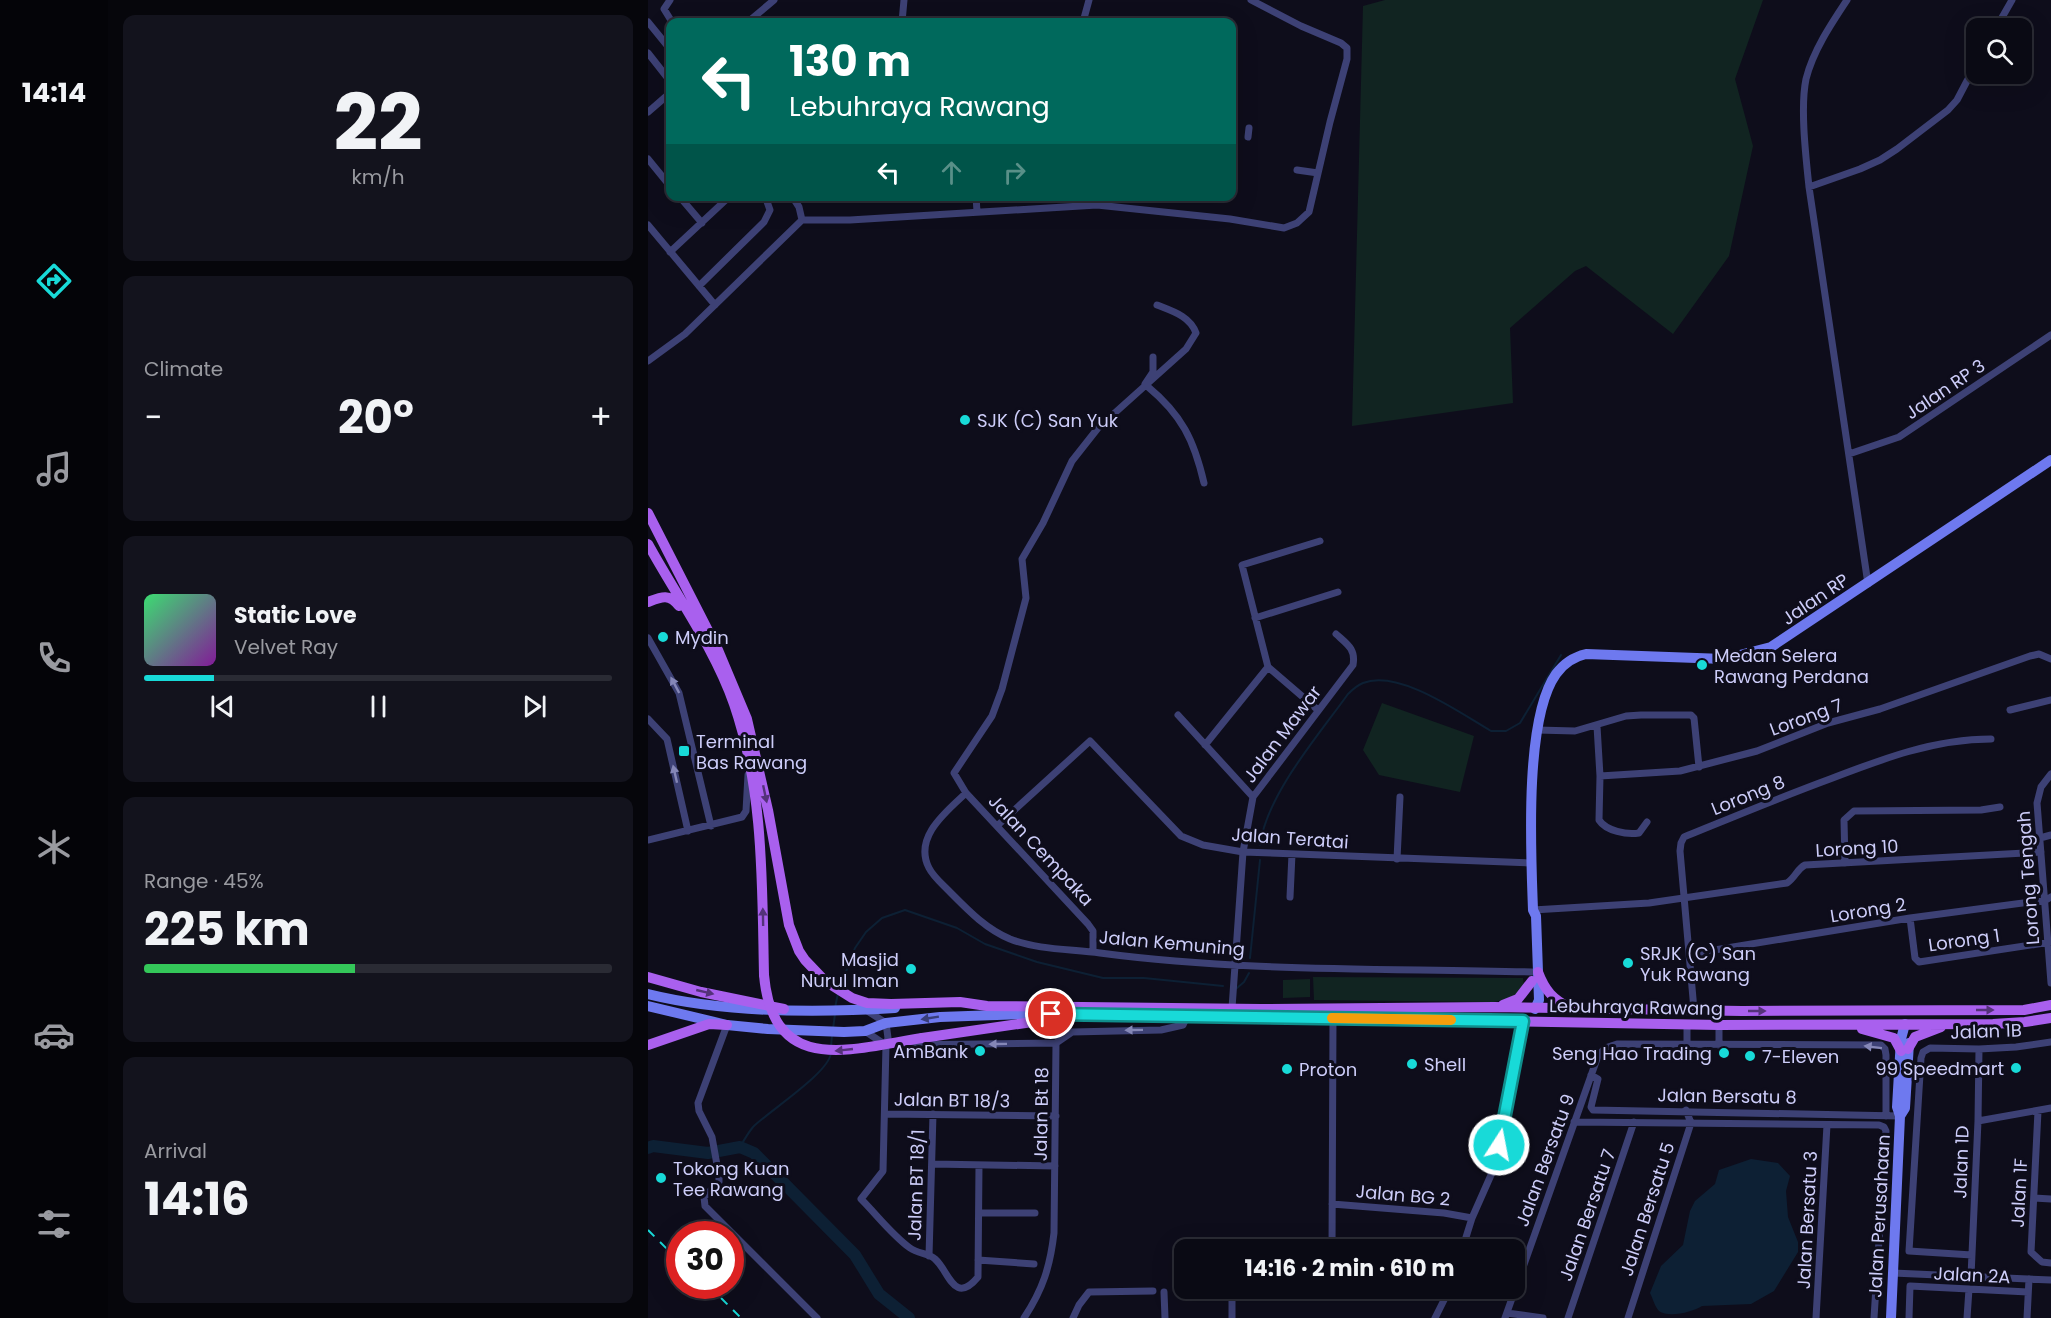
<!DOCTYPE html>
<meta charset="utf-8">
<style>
body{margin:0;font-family:Poppins,sans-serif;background:#13131d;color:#f1f3f6;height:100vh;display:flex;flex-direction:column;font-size:22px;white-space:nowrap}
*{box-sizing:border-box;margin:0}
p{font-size:20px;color:#999aa0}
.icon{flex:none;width:33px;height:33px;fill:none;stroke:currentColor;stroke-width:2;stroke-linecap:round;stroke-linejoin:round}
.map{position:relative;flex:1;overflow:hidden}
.details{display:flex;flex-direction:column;gap:15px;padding:15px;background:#06060b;width:540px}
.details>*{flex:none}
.guide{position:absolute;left:18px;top:18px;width:570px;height:183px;border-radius:12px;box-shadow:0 6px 24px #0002,0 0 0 2px #2a2b34;background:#00695c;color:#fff;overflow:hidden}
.fabs{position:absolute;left:1318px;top:18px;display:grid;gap:12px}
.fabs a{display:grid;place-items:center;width:66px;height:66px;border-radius:12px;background:#0a0a14;box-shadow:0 6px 24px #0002,0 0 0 2px #2a2b34;font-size:30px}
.speed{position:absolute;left:18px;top:1221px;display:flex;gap:12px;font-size:30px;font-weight:700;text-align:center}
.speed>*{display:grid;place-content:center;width:78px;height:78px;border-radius:50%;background:#0a0a14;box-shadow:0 6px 24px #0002,0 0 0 2px #2a2b34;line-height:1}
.speed .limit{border:9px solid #d22;background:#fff;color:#111}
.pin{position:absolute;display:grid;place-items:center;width:51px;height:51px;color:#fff;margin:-26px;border:3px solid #fff;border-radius:50%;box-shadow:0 2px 6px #0007}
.me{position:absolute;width:66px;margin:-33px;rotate:11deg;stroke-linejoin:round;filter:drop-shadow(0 0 4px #0008)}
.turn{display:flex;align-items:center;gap:21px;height:126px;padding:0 24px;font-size:27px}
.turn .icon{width:78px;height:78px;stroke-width:2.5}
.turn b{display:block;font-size:42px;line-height:51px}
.lanes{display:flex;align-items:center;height:57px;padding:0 24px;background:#0003;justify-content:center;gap:30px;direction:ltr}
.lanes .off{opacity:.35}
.big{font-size:45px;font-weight:700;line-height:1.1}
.details .widget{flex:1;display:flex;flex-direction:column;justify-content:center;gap:9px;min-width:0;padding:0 21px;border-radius:12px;background:#13131d}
.details .dial{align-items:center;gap:0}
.dial b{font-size:78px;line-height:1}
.song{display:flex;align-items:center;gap:18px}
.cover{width:72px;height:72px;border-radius:9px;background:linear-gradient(135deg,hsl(140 70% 55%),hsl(290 70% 35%))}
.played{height:6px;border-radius:3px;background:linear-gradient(90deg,#18dad8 15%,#2a2b34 15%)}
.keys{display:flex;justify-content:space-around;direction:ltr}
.heat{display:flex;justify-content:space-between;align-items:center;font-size:33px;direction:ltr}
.charge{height:9px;border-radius:4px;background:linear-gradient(90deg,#34c759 45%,#2a2b34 0)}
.trip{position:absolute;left:526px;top:1239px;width:351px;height:60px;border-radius:12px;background:#0a0a14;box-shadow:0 6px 24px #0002,0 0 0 2px #2a2b34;font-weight:700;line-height:60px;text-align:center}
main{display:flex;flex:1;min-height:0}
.dock{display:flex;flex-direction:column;width:108px;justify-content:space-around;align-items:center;background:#040408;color:#999aa0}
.dock .icon{width:42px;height:42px}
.dock .current{color:#18dad8}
.dock b{font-size:27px;color:#f1f3f6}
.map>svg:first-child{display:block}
.green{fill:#112421}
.water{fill:#0d2034}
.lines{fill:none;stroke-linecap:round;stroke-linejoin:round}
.stream{stroke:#0d2034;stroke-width:2}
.river{stroke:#0d2034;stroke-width:12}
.street{stroke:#3d4175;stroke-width:7}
.secondary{stroke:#6e79ef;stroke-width:10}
.primary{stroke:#a960ee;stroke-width:10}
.rail{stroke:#18dad8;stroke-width:2;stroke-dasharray:9 8;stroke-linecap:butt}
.primary-bridge{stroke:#a960ee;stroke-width:10}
.oneway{fill:#8587b7}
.oneway2{fill:#54327a}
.oneway3{fill:#393e7a}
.route-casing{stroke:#108e8c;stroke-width:15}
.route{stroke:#18dad8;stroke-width:10}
.slow{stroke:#f59e0b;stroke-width:10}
.poi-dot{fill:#18dad8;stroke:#0e0d1b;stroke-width:2}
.labels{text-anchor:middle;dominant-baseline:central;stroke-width:6;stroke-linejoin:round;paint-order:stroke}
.street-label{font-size:18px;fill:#cdcdf9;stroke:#0e0d1b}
.poi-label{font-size:18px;fill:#cdcdf9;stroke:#0e0d1b;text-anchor:start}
</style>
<main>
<nav class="dock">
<b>14:14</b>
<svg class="icon current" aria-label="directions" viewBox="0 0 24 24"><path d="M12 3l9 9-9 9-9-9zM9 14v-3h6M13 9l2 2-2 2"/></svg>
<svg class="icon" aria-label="music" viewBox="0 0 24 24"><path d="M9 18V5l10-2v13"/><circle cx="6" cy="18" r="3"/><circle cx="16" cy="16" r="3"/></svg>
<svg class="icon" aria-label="phone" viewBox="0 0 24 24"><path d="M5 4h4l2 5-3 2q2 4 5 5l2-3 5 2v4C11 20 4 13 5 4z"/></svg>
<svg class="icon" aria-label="climate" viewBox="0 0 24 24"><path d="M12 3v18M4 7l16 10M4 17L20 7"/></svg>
<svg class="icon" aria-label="car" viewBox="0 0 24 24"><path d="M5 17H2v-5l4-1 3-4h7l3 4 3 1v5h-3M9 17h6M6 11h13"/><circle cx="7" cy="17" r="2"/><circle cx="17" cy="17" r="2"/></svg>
<svg class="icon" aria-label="filters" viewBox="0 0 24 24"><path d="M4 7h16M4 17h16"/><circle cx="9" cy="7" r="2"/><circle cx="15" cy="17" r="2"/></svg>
</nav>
<section class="details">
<div class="widget dial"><b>22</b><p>km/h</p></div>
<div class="widget"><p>Climate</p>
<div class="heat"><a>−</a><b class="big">20°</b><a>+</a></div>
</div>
<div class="widget">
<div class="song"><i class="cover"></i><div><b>Static Love</b><p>Velvet Ray</p></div></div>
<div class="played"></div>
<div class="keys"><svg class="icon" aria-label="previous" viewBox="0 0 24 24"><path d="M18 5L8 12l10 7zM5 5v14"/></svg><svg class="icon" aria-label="pause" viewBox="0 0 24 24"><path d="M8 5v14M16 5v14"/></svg><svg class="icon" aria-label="next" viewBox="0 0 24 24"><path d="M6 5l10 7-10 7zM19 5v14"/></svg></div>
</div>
<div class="widget"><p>Range · 45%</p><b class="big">225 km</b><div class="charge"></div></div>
<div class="widget"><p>Arrival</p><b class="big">14:16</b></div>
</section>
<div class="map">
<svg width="1403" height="1318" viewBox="0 0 1403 1318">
<rect width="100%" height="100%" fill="#0e0d1b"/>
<path class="green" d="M737 0H1115L1087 79 1105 146 1081 256 1025 334 938 266 927 271 862 328 865 403 704 426 715 6Z
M734 703 826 736 812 792 731 775 715 750Z
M665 977 875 978 876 987C867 997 859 999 846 1002L666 1000Z
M662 979V997L635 998V980Z"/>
<path class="water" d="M1103 1159 1130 1163 1142 1176 1138 1191 1140 1217 1150 1242V1252L1126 1291 1103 1304 1054 1306C1045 1312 1021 1318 1011 1311 1007 1307 1005 1299 1002 1293L1013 1266 1035 1245 1042 1211 1047 1201 1067 1184 1071 1170Z"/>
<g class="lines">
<path class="stream" d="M612 845C619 794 670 736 700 694 704 690 710 685 715 683 751 669 812 713 843 731H858L872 723 913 655
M602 958 612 860
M193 985 207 948 218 932 234 918 257 910 309 928 337 944 389 962 455 978H496L575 986
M589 988 596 982 601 973
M187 1008 190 993
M185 1029 187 1014
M183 1047 184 1035
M92 1147C96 1140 100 1133 105 1127 121 1111 181 1073 183 1053"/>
<path class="river" d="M0 1148 5 1146 60 1153 92 1147 106 1153 207 1255 231 1294 261 1318"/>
<path class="street" d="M22 0 16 9 24 22
M1199 0C1183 24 1165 51 1158 79 1152 108 1158 158 1161 187L1220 584
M0 22 22 49
M100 22 126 0
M254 22 256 0
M435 22 441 0
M1348 28 1364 0
M0 53 22 81
M0 112 22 93
M600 137 601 128
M0 159 22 186
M649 170 670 173
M1161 187 1212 169 1232 160 1249 149 1300 110 1309 100 1329 62
M31 196 54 223
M144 196 151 207 154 220
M328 196 329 212
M0 225 67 305
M22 252 82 196
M51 286 116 222 122 210 117 196
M0 361 37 334 154 220H202L449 205 582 219 636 228 649 223 661 212 682 122 699 59V48L693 43 653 26 603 0
M497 384 505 372V357
M499 386C534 415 546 440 556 483
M1201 454 1251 437 1403 335
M607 618 690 592
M0 638 31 693 63 826
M620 667 594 565 672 541
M1362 710 1403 700
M530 715 605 797
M0 719 19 739 40 831
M949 726 952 776 951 820C958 831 979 835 991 833L999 822
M889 730 927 731 978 716 993 715H1043L1046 718 1051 767
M557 745 620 667 670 710
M1403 774 1393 787 1389 803 1403 983
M952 776 1032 771 1109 751 1180 723 1232 709 1382 656 1391 654 1403 659
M318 793C299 811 265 837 281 868 285 876 293 883 299 889 318 908 336 928 362 939 390 950 423 949 452 953 595 972 740 968 884 972
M350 825 442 741 533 836 555 845 595 852 883 863
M1392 838 1403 835
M0 840 94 817 98 811 100 775
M749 859 752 797
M1197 863 1196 820 1206 811 1333 810 1352 807
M642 897 644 854
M885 910 1001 903 1139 883C1147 878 1149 869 1157 865L1393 852
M1262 918 1267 958 1271 962 1403 942
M445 952V931L440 924 318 793 306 773 344 716 354 689 378 598 374 559 395 523 424 461 450 428 538 349 548 333C542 316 524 311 509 305
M1042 954 1262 918 1398 900 1403 897
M584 1008 595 852 605 797 705 665C708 649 699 644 688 634
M218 1010 238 1023 240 1038 238 1045 235 1171 213 1199C229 1215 244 1235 262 1248 270 1254 281 1253 287 1259 301 1271 306 1306 330 1277L331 1165
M1046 1010 1032 851 1033 843 1036 837C1085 817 1133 797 1182 779 1234 759 1286 739 1343 739
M79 1025 50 1103 51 1111 64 1137 71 1176V1182L56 1197 57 1206 169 1318
M217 1031 236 1044
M255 1045 408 1043
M1039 1045V1024
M1071 1045V1025
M943 1075 950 1079 943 1107 945 1110 1252 1116
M1390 1111 1383 1252 1394 1262 1403 1263
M237 1114 408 1116
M1330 1121 1403 1108
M926 1122 1231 1125 1236 1127 1238 1131 1226 1318
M284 1164 407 1166
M1386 1198 1403 1199
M684 1204 796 1213 824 1218
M331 1213H387
M684 1250 685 1018
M814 1250 824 1218 847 1166 875 1021
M1324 1255 1261 1251 1273 1058 1275 1052 1282 1048 1331 1049 1368 1047 1403 1042
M281 1256 285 1114
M330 1260 386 1264
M1245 1273 1403 1280
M1323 1276 1330 1121 1331 1049
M728 1288 799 1295
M516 1292 517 1318
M859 1313 895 1318
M376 1318C395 1289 402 1267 406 1233L408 1043 424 1032 513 1030 535 1025 539 1016
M425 1318 431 1305 441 1292 505 1291
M584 1318V1288
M787 1318 802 1288
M857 1318 950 1056 957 1048 969 1044 1233 1045 1237 1049 1238 1055V1116
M920 1318 986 1122
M980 1318 1043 1123 1038 1110
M1168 1318 1179 1125
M1261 1318 1262 1286 1380 1292
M1319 1318 1321 1289
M1379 1318 1381 1279"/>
<path class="secondary" d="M0 994C77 1013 168 1013 247 1008
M0 1006 79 1025 120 1029 196 1032 217 1031 238 1023 292 1017 403 1013
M887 1009 891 1000 888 916 885 910C883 854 876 719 908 674 916 663 925 657 938 654L1076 659 1123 647 1403 460
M1252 1116 1257 1108 1261 1043
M1243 1318 1252 1116 1249 1107 1253 1039 1257 1024"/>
<path class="primary" d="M0 513 70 650 99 719 120 810 141 925 151 951 157 960 177 981 204 998 219 1003 243 1004 312 1002 339 1006 613 1009 846 1007 1094 1011 1376 1010 1403 1005
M0 544C29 597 66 647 86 704 116 791 114 885 116 975
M0 602C13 597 21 593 31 606
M890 972C897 991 905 999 922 1008
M0 977 53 992 136 1009
M855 1005 870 999 884 981
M451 1014 1071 1025 1345 1024 1377 1022 1403 1018
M1214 1029 1246 1038 1253 1051
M274 1038 391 1021 403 1013 415 1014
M0 1045 61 1024 79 1025
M1260 1049 1267 1037 1293 1027"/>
<path class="rail" d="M0 1230 32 1262
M61 1286 93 1318"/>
<path class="primary-bridge" d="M116 975C125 1077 203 1049 274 1038"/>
</g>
<defs><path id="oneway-solid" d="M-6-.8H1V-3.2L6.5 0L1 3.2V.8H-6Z" transform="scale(1.5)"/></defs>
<g class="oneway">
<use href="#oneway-solid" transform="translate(27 685) rotate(-118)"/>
<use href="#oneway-solid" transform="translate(27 774) rotate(-103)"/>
<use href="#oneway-solid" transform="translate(486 1030) rotate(179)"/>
<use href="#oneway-solid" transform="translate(350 1044) rotate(179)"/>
<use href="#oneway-solid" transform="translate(1225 1047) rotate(-173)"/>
</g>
<g class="oneway2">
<use href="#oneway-solid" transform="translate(117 794) rotate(78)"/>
<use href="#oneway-solid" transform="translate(115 917) rotate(-91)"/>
<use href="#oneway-solid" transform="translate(57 992) rotate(13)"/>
<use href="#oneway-solid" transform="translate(1337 1010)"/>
<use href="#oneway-solid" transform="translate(1109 1011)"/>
<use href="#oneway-solid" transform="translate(196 1050) rotate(174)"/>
</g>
<use class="oneway3" href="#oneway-solid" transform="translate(282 1018) rotate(171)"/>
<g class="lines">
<g class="route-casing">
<path id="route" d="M403 1014 875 1021 851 1145"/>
</g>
<use href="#route" class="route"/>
<path class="slow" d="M684 1018 803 1020"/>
</g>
<g class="poi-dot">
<circle cx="317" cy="420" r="6"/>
<circle cx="15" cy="637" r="6"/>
<circle cx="1054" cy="665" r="6"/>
<rect x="30" y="745" width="12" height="12" rx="3"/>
<circle cx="980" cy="963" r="6"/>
<circle cx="263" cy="969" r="6"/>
<circle cx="332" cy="1051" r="6"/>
<circle cx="1076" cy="1053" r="6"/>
<circle cx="1102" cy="1056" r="6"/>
<circle cx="764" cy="1064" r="6"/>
<circle cx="1368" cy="1068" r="6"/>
<circle cx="639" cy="1069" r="6"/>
<circle cx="13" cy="1178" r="6"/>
</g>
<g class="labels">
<g class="street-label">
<text transform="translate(1297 389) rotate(-34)">Jalan RP 3</text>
<text transform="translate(1167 599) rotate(-34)">Jalan RP</text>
<text transform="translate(1158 717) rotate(-20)">Lorong 7</text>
<text transform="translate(634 734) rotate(-53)">Jalan Mawar</text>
<text transform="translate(1100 795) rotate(-22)">Lorong 8</text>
<text transform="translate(642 838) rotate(4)">Jalan Teratai</text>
<text transform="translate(1209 848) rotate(-3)">Lorong 10</text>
<text transform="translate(393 850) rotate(47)">Jalan Cempaka</text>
<text transform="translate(1380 878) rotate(-94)">Lorong Tengah</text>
<text transform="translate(1220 910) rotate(-9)">Lorong 2</text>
<text transform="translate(1316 940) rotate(-8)">Lorong 1</text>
<text transform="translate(524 943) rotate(5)">Jalan Kemuning</text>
<text transform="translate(988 1007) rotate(1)">Lebuhraya Rawang</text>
<text transform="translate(1338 1031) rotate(-2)">Jalan 1B</text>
<text transform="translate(1079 1096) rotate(1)">Jalan Bersatu 8</text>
<text transform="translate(304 1100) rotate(1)">Jalan BT 18/3</text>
<text transform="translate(393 1114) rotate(-89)">Jalan Bt 18</text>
<text transform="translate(897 1160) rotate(-70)">Jalan Bersatu 9</text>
<text transform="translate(1313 1162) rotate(-88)">Jalan 1D</text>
<text transform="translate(268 1185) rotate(-88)">Jalan BT 18/1</text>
<text transform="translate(1371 1193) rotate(-87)">Jalan 1F</text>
<text transform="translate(755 1195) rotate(5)">Jalan BG 2</text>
<text transform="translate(999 1209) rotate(-72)">Jalan Bersatu 5</text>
<text transform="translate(939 1215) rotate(-71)">Jalan Bersatu 7</text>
<text transform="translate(1231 1216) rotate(-87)">Jalan Perusahaan</text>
<text transform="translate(1159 1220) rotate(-87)">Jalan Bersatu 3</text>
<text transform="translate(1324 1275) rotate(3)">Jalan 2A</text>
</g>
<g class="poi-label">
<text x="329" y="420">SJK (C) San Yuk</text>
<text x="27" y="637">Mydin</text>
<text x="1066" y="655">Medan Selera<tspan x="1066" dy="21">Rawang Perdana</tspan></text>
<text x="48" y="741">Terminal<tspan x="48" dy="21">Bas Rawang</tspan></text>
<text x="992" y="953">SRJK (C) San<tspan x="992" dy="21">Yuk Rawang</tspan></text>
<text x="251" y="959" text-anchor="end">Masjid<tspan x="251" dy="21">Nurul Iman</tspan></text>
<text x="320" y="1051" text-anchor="end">AmBank</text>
<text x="1064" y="1053" text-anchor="end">Seng Hao Trading</text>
<text x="1114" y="1056">7-Eleven</text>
<text x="776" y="1064">Shell</text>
<text x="1356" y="1068" text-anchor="end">99 Speedmart</text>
<text x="651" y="1069">Proton</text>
<text x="25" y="1168">Tokong Kuan<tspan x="25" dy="21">Tee Rawang</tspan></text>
</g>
</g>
</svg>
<div class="fabs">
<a><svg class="icon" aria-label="search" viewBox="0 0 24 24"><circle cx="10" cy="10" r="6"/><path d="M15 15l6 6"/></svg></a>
</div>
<div class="speed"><div class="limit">30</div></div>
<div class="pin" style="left:403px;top:1014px;background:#d93025"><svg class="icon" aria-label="arrive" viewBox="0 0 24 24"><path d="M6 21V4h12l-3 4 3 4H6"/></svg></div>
<svg class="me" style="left:851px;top:1145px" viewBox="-20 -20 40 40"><circle r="17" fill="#18dad8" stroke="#fff" stroke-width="3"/><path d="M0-11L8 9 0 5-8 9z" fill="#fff"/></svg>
<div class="trip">14:16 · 2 min · 610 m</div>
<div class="guide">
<div class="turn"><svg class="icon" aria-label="left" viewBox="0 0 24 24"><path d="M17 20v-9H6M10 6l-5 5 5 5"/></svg><div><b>130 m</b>Lebuhraya Rawang</div></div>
<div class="lanes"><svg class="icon" aria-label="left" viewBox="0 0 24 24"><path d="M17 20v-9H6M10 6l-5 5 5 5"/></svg><svg class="icon off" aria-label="ahead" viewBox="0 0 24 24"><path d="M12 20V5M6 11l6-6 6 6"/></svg><svg class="icon off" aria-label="right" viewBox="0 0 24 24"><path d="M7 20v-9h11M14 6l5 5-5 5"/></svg></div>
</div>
</div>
</main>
